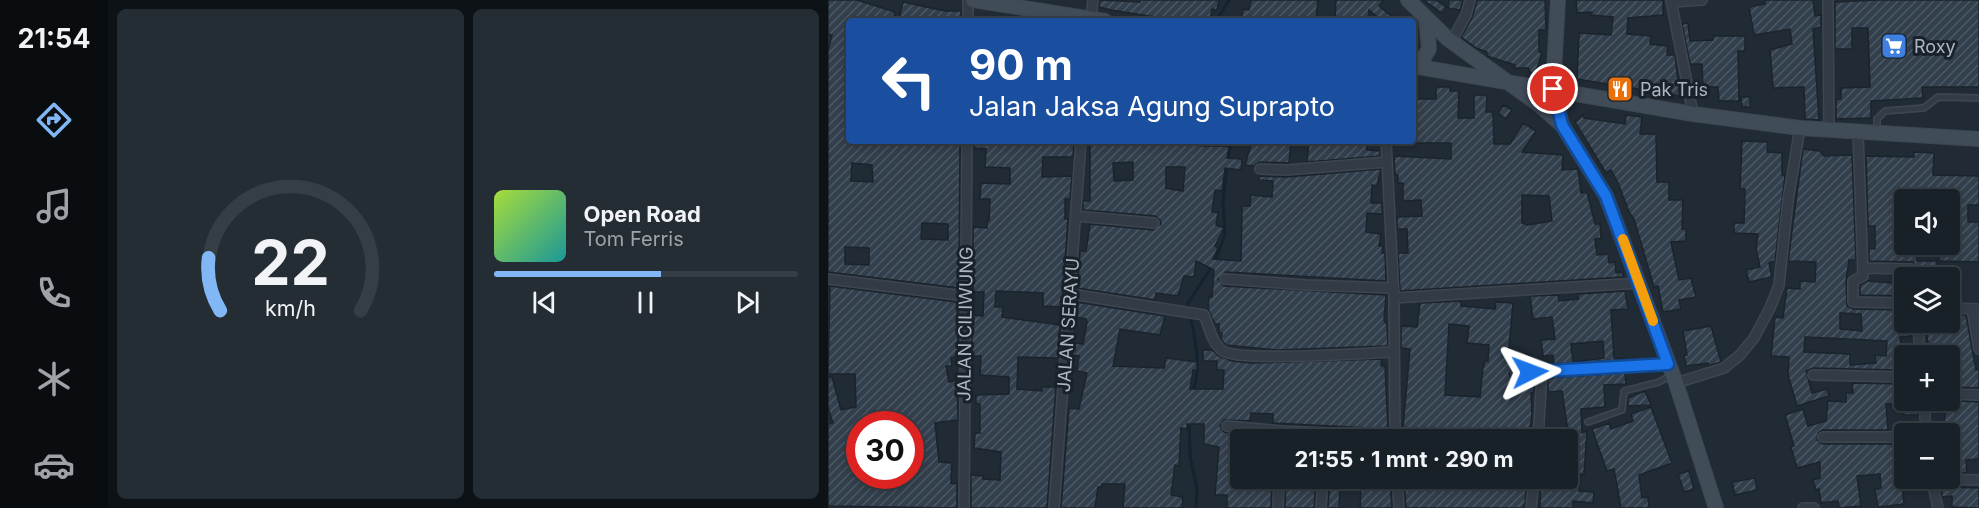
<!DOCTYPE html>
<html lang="id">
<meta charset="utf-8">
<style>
body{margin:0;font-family:Inter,sans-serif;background:#252d34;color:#f1f3f6;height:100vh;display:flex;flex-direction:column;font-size:22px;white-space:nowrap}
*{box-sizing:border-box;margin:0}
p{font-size:20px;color:#9fa3a8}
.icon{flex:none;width:33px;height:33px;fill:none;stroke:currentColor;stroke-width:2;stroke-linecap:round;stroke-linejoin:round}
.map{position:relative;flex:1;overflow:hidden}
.side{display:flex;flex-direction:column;gap:9px;padding:9px;background:#0d1216;width:720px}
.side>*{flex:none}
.guide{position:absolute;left:18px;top:18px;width:570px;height:126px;border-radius:6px;box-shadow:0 3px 9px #0003,0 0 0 2px #363e45;background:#1a4fa0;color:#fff;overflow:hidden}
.controls{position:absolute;left:1066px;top:189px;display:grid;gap:12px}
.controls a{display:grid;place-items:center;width:66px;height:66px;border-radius:6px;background:#182028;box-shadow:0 3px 9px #0003,0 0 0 2px #363e45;font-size:30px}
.speed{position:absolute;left:18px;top:411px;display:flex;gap:12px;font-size:30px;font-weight:700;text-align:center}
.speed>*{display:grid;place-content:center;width:78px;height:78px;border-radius:50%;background:#182028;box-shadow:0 3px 9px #0003,0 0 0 2px #363e45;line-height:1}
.speed .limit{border:9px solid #d22;background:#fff;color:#111}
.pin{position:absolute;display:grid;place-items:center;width:51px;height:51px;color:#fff;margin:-26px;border:3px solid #fff;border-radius:50%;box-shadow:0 2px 6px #0007}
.me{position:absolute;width:66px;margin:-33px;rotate:87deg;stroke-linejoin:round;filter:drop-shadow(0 0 4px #0008)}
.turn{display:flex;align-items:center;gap:21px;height:126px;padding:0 24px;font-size:27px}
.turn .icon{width:78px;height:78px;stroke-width:2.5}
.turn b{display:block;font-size:42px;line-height:51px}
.side .widget{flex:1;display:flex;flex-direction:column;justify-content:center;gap:9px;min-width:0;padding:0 21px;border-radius:9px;background:#252d34}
.side .dial{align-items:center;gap:0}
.dial svg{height:156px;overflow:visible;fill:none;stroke:#363e45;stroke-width:7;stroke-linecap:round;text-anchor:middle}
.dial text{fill:#f1f3f6;stroke:none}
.song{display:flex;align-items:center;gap:18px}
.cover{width:72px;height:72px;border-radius:9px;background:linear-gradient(135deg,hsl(80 70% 55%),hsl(180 70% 35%))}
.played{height:6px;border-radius:3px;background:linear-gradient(90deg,#81b7f5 55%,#363e45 55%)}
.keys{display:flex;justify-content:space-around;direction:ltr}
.side .tiles{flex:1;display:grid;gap:9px;grid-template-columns:repeat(2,1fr)}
.trip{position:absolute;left:402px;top:429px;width:348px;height:60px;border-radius:6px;background:#182028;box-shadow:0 3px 9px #0003,0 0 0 2px #363e45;font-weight:700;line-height:60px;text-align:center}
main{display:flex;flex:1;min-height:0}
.menu{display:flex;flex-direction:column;width:108px;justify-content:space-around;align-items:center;background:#0a0d10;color:#9fa3a8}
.menu .icon{width:42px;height:42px}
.menu .current{color:#81b7f5}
.menu b{font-size:27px;color:#f1f3f6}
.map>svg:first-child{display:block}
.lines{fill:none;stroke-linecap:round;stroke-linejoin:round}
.stream{stroke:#142332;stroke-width:3}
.building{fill:url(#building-hatch);stroke:#1b242d;stroke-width:1.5;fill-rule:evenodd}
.service-casing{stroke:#3d4650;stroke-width:8}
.minor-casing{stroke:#3d4650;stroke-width:12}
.secondary-casing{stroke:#3d4650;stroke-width:16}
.service{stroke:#333c46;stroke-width:4.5}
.minor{stroke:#333c46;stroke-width:9}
.secondary{stroke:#414c59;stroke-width:14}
.route-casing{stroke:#114b97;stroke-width:15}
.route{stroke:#1a73e8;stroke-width:10}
.slow{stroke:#f59e0b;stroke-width:10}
.labels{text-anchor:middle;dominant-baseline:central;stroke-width:6;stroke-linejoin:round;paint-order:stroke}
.poi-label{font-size:18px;fill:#adb7c3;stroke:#19222b;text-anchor:start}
.street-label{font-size:18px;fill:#adb7c3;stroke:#19222b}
</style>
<main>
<nav class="menu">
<b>21:54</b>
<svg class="icon current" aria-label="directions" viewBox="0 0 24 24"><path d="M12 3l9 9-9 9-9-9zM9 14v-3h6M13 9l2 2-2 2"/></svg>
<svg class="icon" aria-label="music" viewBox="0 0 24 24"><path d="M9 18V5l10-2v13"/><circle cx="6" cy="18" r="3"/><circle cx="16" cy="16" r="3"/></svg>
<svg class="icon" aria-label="phone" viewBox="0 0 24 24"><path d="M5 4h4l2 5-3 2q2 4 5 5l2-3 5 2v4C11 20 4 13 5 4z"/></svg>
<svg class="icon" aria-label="climate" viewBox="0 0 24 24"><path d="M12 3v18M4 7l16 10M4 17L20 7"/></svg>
<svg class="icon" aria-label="car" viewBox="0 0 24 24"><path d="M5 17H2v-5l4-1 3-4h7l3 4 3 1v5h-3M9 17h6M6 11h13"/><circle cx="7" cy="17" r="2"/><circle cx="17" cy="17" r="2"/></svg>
</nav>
<section class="side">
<div class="tiles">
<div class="widget dial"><svg viewBox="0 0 100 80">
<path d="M14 69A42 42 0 1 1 86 69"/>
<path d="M14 69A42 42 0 0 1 8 42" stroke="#81b7f5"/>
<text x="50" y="56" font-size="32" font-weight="700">22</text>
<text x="50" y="72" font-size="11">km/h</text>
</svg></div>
<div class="widget">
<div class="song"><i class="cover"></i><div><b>Open Road</b><p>Tom Ferris</p></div></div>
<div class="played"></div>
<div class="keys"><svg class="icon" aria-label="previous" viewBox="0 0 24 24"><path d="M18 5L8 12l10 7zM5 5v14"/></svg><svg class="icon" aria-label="pause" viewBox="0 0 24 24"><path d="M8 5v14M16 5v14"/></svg><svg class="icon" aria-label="next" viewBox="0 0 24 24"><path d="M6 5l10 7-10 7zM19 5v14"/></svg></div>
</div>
</div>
</section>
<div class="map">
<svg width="1151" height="508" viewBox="0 0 1151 508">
<defs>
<pattern id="building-hatch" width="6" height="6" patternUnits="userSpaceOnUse" patternTransform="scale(1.5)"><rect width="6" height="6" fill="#323f4c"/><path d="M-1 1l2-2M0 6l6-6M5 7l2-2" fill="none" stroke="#4d5864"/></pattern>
</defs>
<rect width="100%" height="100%" fill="#202b35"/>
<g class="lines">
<path class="stream" d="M388 21 401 0
M400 160 403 141
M365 391C375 360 365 334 360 303L386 263 397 235 395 201 399 167
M361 421 362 456 369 489 368 508"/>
</g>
<path class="building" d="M0 0H29L67 12 65 21H21V47L16 67 21 69V141H132L131 288 0 272V51L4 35 0 34ZM24 163 44 165 45 182 23 181ZM94 223 120 224V240L93 239ZM17 247 41 248V265L17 264Z
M272 0 312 2V0H391L389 10 384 9 382 21H352L283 10 271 7Z
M423 0H490L488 21H413L415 9 421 10Z
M508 0H556L551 6 569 21H554L541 10 540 20H507Z
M595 0H608L618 7 614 13Z
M621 0H635L632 10 620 8Z
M649 0H717L718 30H711V52L714 53 706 78 700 68H686L687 65 659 56V52L648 48 633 37 644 18Z
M748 0H835V15L800 18 799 34 823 36 822 44 840 46 839 55H847L852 96 749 79 751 33 783 35 785 17 763 15 764 12 749 13Z
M937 0H985L987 16 993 15V27L985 29 991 120 977 119 976 87 945 88 942 50 964 44 962 29 926 35 921 7 937 4Z
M1049 0H1151V87H1094L1095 98 1043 101V118L1008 119V99H1013V88L1042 87 1040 28H1024V49H1007V2Z
M75 2 117 11H133V21L99 18 98 21 71 19Z
M860 23 862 41 885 40V36H917V51H910L911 101H891L890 87H875L874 64H862L854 24Z
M608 87H622V91H631L630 118H646V95H659L658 112H665L666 144H682L695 123 708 131 694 152 735 155 734 170 750 169 753 193 759 192 767 224H772L773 238 767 239 769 255 780 254 781 263 787 262 788 273 795 272V277L572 291 570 253H580L579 229H569V217L594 216 593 200 575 201V183H570V175H567L566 156 623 159V143H585V99H608ZM694 195 721 196 724 221 700 225 694 223Z
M913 97H922V107H914Z
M676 105 684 110 678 119 670 113Z
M755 115 756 118 797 124 798 115 814 117 812 134H828L829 182H841V200H855L854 229H858V241L843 242 851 280 863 278 868 297 851 300 853 309 835 312 830 286 826 287 806 219 801 212 790 183 783 170 778 173 747 122Z
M146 141H246L245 157H215L214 177 244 176 242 199H237V219H240L234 307 215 306V293L168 291 167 307H175L174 317 232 325 230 358 190 357 189 389 214 391V387H228L219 508H143V475L155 476V479L172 480 173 452 146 448 147 433H152V404H148V395L181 394V377L152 375 153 356H144V315L155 316 156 292H145V227L159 228V221H161L162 199H152L153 183 182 184V168L157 167 158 149 146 148Z
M271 141H374V146H401L399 158 414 159 413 170 397 168 394 191 387 190 384 212H390L388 225 396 228 387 246 390 248 385 259 413 261 414 206H422L423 195 444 197 445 181 431 180V176L459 177 553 169 549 186 544 185 543 203H554V214L539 213 538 232 553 234 551 246H555L554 253H557L558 281 398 272 390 279 396 286 558 295 556 320 559 325 560 346 449 350 398 345 393 340 394 333H391V324H387L380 309 381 296 384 297 386 270 368 261 366 277 356 276 350 296 328 293 327 300 249 288 252 251H258L262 224 325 230 333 224 332 220 327 216 255 210V201H262V143ZM305 162V180L286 181 285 163ZM338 167H357L355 191 338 188Z
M424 141H463L461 163 432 162 426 166 417 165Z
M481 141H538L539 150 552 151V156L479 162Z
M914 141 940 142 939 152 954 153V175H957L947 261 941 263 944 277 921 282 918 270 932 267 928 249 930 234 906 233V223H916L917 189H912Z
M975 149 992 151 996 156 1024 155 1028 260H1021L1018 281 1019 306 1025 309 1077 310V322H1083L1084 336 1072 337 1074 358 1072 366H1067V370L985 368 978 371 984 393 999 389 1001 396 969 406 960 375 961 357 943 356 947 317 955 318 959 288 972 289V281L987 282 988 262 960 261ZM1012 313 1033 314 1034 331 1012 329ZM977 337 1059 341 1058 356 1047 355 1048 363 1022 365V354L976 352Z
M1086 152 1106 153 1105 175 1151 176V205H1140V222H1151V262L1111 261V244H1122V200H1077V244H1089V261H1109L1110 278H1088L1091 269 1085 262 1041 261V248L1047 249V226H1040L1038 156 1086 157Z
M1040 281 1077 284V296L1032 295V285Z
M2 286 129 302 130 356 123 358 124 366H118L121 382 129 380 130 420 107 423 111 462 124 463 123 483 129 484V508L0 506V424L5 423 0 408V377H4L13 410 28 407 27 374H0ZM82 421V476H31L32 424Z
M797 291 800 309 783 310 786 358 807 359 726 364 725 355 715 356 713 340 727 339 724 317 705 319 702 296 730 295 731 301 750 299V294ZM775 341 776 358 745 362 743 344Z
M633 301V306L667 309 668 302 685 303 680 358 699 357V366L685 367 681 374 688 380 707 379 706 392 703 393 704 415 700 440 574 439 582 349 573 348V326L589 327 592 303ZM621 324 641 326 639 343 661 345 660 361H657L655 368 652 397 617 395Z
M248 302 337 316 332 335 292 329 285 366 336 368 338 358 369 362V370H365L362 389H395L396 370H389V361H375V350H384L391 356 404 361 424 363 554 359 553 366H557L560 429 445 423V414L423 413 422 421 396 420 392 426 396 432 422 435V440H412V478H444L443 508H399V495H387L391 447 376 444V424H359V429L353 428 351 466 347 465 343 495 355 497 354 508H295L297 484H274V487H270L267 508H233L241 408 251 409 259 373 249 371 251 356 244 355 245 343 255 344 259 322 258 319 247 317Z
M1122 315H1138L1148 370 1151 369V388L1122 387V354L1102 356 1097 324 1122 322Z
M883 326 893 362 880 366V363L858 366 856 355H859L855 331Z
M797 373 798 384 776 385 777 407 753 409 754 433 759 431 756 475 752 474 751 491 766 492 765 503 745 501V508H712L713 481 737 484 740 457 744 458 734 391 720 392V378Z
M1024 383 1077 384V403L1058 404 1060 430H994L990 433 989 440 995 444H1077V461H1065L1066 479 1073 478 1076 504 1050 507 1047 490 1053 488 1052 474 1029 476 1033 506 1011 508 1010 501 993 503 991 489 988 490 985 480 992 478V462L969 468 963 447 966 446 957 415 975 409 980 426 998 421 1000 401 1018 402V393H1025Z
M817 391 823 405 800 406V398Z
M1132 401 1151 402V459L1138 460 1139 473H1122V434H1109L1108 425 1116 424 1118 405 1132 403Z
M1089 404 1090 415H1075L1074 405Z
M823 407 844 463 811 475 814 498 820 497 821 508H793L786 469 779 471 764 429 781 423 783 429 805 421 803 414Z
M861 471 866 489 856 492 850 474Z
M458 478H488L486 508H457Z
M502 478 562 480 564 508H532L533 489 512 488 511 508H500Z
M580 478H699L697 503 695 508H578L576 480Z
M927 478 929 490 907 495 904 482Z
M1113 487 1151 488V508L1124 507V496L1114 497Z"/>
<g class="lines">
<g class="service-casing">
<path id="service" d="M1049 130V119L1057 111 1096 108 1110 97 1151 98
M760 422 794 410 796 391 831 382 842 376"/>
</g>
<g class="minor-casing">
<path id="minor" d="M843 0 865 114
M1000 0 1001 130
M844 2 874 0
M140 21V0
M263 21 265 0
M623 42 638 15 642 0
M1030 132 1035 276 1025 281V302L1077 303
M558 141 566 298 567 440
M432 169 458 170 559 162
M248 216 326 223
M1035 268 1084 269
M0 279 137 296
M397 279 478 285 564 288
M243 294 376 315C381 326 384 344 395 351 411 362 539 353 566 352
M566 298 812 283
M1122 308 1151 309
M1144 309 1151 349
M1090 322 1092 356
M688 373 840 364
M985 375 1077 377
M848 383 896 368 912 355 926 338 942 308 951 285 960 200 972 128
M1122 394 1151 395
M1096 400 1098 434
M399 426 454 431 567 436
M995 437H1077
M710 440 714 371
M569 478 571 508
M1103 478 1110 508
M1103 479 1151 480
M136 508 139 141
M226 508 253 141
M450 508 451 478
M493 508 495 478
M703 508 706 478
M975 508H986"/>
</g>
<g class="secondary-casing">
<path id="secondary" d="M145 0 277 21
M580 0 620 39 710 104 734 125
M730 0 725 89 734 125 778 196 848 383 888 508
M585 66 865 114 972 128 1151 139
M590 67 601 49 598 19"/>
</g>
<use href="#service" class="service"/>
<use href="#minor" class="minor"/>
<use href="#secondary" class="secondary"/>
</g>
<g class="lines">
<g class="route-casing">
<path id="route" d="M702 372 840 364 778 196 734 125 725 89"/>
</g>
<use href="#route" class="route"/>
<path class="slow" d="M795 239 825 321"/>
</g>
<defs>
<g id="supermarket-square" transform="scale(1.35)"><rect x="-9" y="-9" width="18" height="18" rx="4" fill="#3f7fe0" stroke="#19222b"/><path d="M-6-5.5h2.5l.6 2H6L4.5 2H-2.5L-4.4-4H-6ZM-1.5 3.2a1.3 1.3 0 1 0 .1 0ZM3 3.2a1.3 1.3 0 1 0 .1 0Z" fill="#fff"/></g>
<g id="restaurant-square" transform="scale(1.35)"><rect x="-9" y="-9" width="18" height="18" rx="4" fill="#e8710a" stroke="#19222b"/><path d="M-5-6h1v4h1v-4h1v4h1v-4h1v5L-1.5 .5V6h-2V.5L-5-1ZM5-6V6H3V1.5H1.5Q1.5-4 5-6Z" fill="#fff"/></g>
</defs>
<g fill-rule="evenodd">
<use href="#supermarket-square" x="1066" y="46"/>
<use href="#restaurant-square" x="792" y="89"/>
</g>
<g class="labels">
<g class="poi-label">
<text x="1086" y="46">Roxy</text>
<text x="812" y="89">Pak Tris</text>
</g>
<g class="street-label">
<text transform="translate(137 324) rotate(-89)">JALAN CILIWUNG</text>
<text transform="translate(240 325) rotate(-86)">JALAN SERAYU</text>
</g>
</g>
</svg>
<div class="controls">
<a><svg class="icon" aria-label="sound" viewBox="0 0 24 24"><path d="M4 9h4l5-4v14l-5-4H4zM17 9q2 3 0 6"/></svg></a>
<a><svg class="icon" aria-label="layers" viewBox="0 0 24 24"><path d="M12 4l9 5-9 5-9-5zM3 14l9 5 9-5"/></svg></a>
<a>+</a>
<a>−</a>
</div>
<div class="speed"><div class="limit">30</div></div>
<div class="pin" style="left:725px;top:89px;background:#d93025"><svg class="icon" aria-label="arrive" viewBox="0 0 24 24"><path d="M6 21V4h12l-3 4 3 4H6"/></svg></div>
<svg class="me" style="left:702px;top:372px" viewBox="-20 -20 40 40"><path d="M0-17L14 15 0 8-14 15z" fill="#1a73e8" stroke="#fff" stroke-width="4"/></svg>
<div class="trip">21:55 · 1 mnt · 290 m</div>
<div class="guide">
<div class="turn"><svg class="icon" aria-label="left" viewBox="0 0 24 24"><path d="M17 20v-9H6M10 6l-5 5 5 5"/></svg><div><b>90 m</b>Jalan Jaksa Agung Suprapto</div></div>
</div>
</div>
</main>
